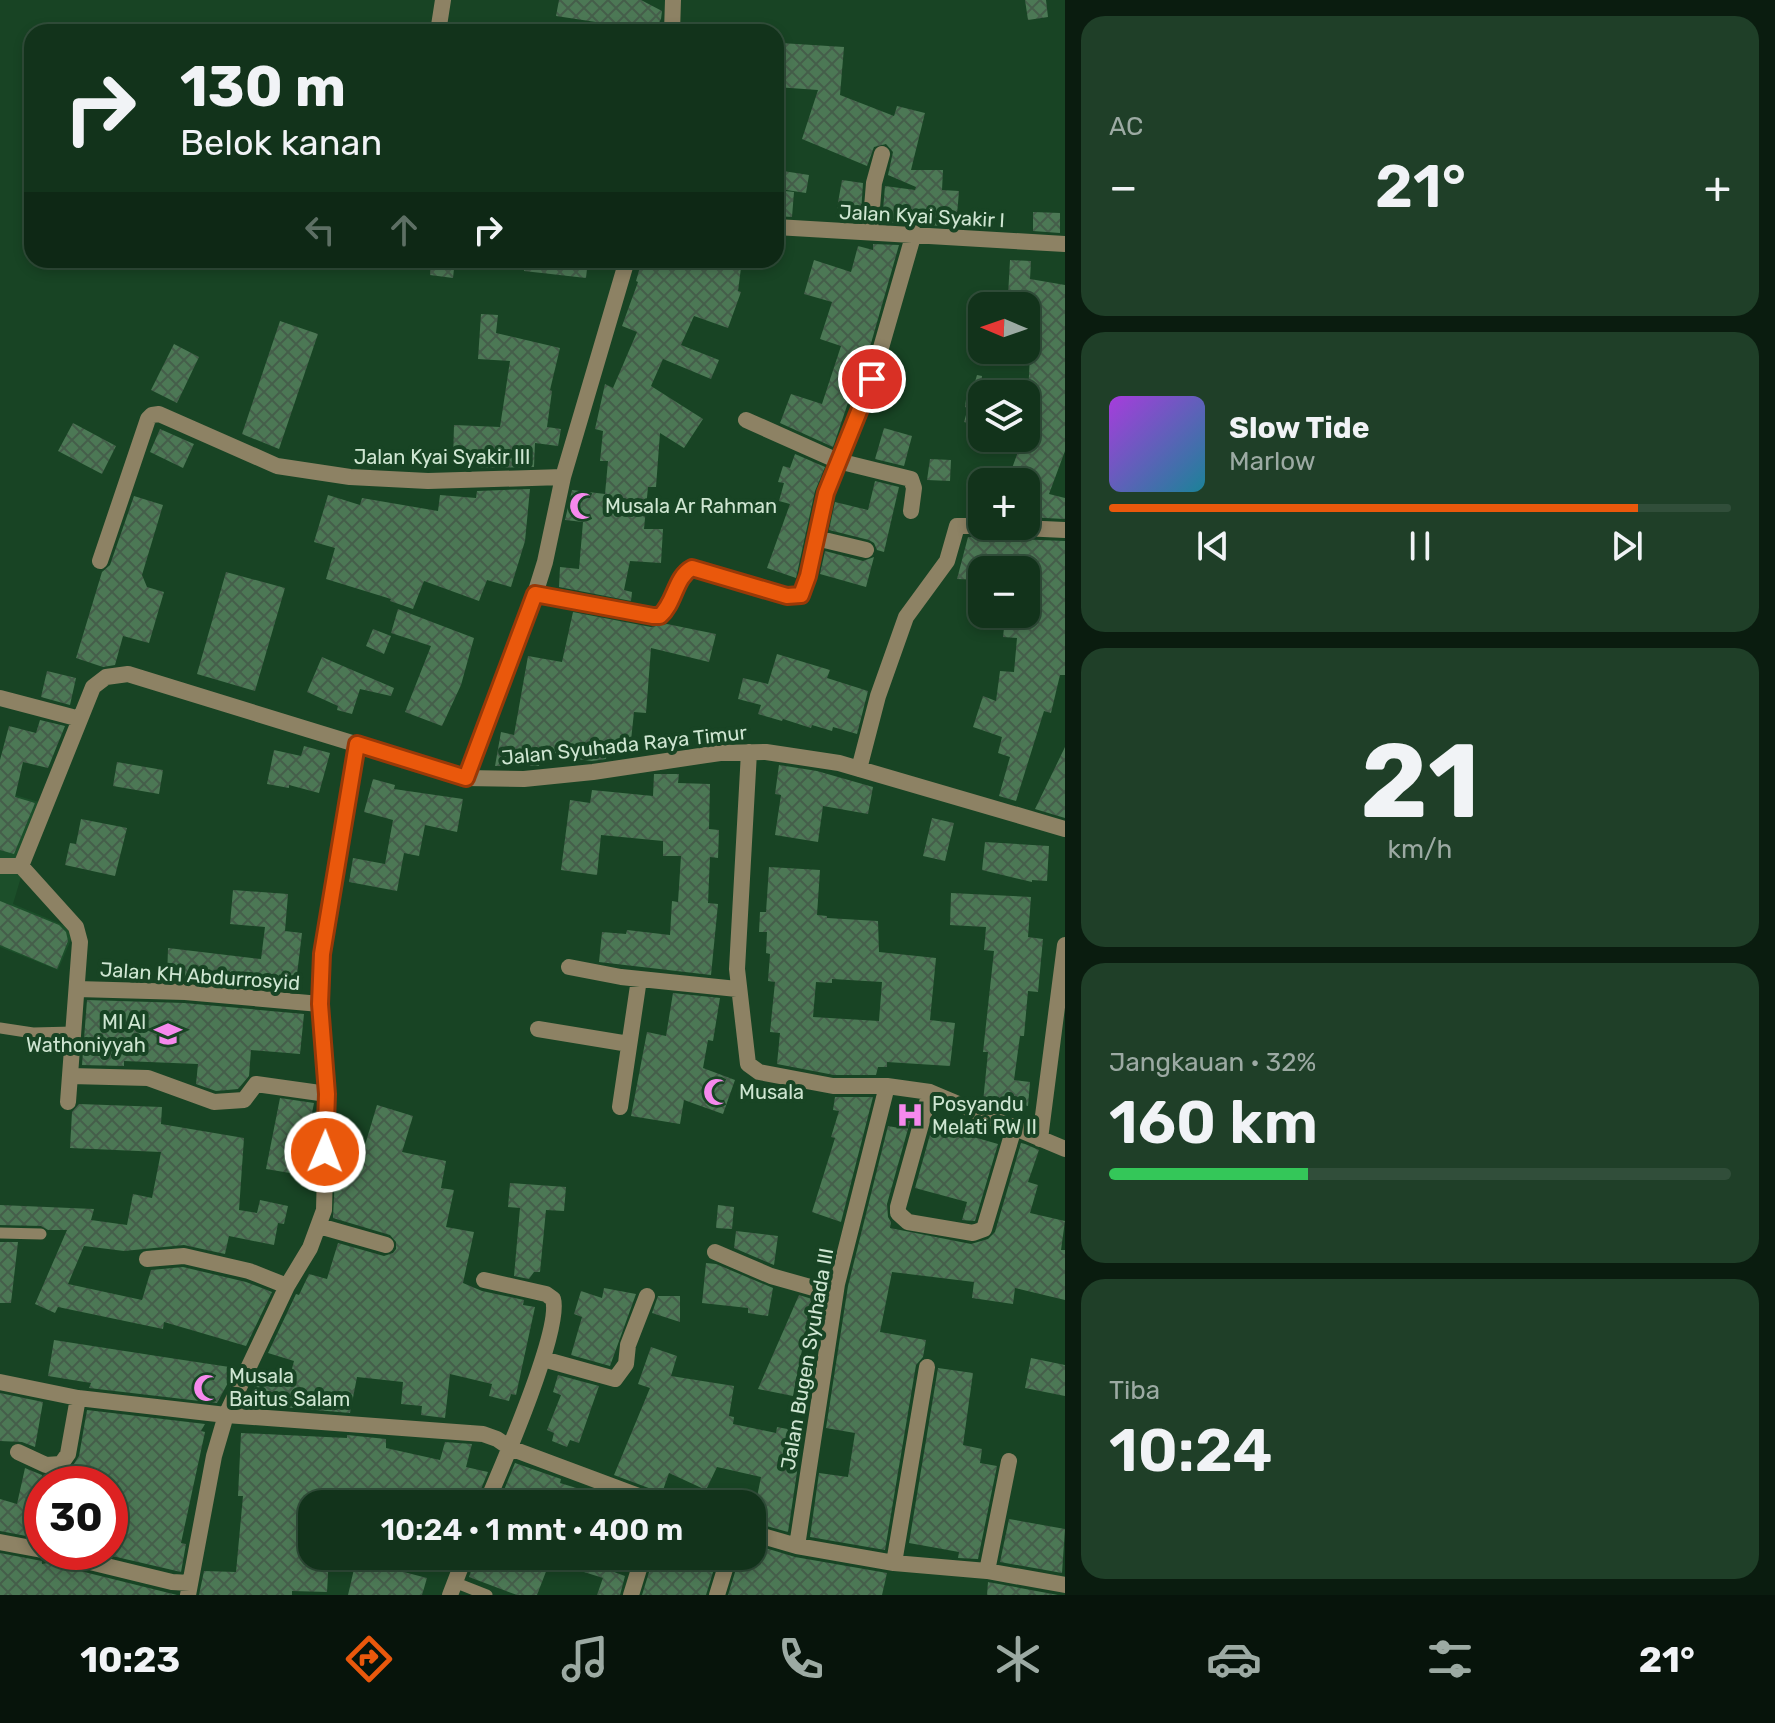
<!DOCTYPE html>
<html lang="id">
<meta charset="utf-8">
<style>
body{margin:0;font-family:Rubik,sans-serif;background:#1f3f28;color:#f1f3f6;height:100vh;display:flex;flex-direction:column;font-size:30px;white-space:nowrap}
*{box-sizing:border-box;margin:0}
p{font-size:26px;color:#9caaa3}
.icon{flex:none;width:44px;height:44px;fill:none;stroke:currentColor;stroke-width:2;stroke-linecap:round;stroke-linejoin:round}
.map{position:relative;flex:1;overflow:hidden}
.panel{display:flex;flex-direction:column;gap:16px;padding:16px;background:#0a1c0f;width:710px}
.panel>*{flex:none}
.guide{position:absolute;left:24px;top:24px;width:760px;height:244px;border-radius:24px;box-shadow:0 4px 12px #0003,0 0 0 2px #314e3a;background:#12331b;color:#f1f3f6;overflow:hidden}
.needle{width:52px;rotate:272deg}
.fabs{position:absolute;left:968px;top:292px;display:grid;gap:16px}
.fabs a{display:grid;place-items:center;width:72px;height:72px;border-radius:16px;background:#12331b;box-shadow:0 4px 12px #0003,0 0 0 2px #314e3a;font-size:40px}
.speed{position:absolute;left:24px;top:1466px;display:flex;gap:16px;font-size:40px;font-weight:700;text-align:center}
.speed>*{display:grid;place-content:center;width:104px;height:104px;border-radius:50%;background:#12331b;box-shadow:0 4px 12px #0003,0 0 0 2px #314e3a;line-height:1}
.speed .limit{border:12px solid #d22;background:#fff;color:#111}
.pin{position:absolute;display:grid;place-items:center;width:68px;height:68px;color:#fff;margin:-34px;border:4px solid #fff;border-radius:50%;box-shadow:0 2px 8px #0007}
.me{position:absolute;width:88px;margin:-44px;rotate:1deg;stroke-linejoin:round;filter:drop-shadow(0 0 6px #0008)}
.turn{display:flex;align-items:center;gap:28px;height:168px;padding:0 24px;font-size:36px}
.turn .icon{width:104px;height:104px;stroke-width:2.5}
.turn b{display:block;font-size:56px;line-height:68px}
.lanes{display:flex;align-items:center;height:76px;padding:0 24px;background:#0003;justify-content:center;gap:40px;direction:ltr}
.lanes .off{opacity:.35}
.big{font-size:60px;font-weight:600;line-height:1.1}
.panel .tile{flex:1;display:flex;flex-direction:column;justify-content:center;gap:12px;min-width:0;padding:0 28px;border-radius:24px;background:#1f3f28}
.panel .dial{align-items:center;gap:0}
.dial b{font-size:104px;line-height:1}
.song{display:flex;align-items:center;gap:24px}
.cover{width:96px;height:96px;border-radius:12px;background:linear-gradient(135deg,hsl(280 70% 55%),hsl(190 70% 35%))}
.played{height:8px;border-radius:4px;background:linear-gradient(90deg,#ea580c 85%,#314e3a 85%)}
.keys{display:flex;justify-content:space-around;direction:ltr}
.heat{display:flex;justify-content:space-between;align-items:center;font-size:44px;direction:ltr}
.charge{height:12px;border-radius:6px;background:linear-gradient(90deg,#34c759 32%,#314e3a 0)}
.trip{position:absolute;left:298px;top:1490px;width:468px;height:80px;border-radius:24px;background:#12331b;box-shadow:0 4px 12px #0003,0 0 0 2px #314e3a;font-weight:600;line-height:80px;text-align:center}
.tab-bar{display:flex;height:128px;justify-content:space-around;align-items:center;background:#07140b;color:#9caaa3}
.tab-bar .icon{width:56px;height:56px}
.tab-bar .selected{color:#ea580c}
.tab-bar b{font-size:36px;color:#f1f3f6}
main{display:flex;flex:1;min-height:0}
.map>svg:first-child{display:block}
.built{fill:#1c4f2a}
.building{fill:url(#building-cross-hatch);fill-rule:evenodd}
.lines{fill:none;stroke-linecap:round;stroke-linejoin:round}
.lane{stroke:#8d8264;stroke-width:11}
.street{stroke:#8d8264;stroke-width:16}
.route-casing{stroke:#983908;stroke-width:20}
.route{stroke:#ea580c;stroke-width:14}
.labels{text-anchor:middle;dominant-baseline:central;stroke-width:8;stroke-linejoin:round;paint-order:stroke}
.street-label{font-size:20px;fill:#cfe6d2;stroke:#184424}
.poi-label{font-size:20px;fill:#cfe6d2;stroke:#184424;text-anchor:start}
</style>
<main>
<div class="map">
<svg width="1065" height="1595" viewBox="0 0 1065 1595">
<defs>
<pattern id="building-cross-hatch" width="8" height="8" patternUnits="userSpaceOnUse" patternTransform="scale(2)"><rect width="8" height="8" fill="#4c7855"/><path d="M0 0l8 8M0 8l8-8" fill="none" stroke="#455e4a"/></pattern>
</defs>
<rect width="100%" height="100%" fill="#184424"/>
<path class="built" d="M0 791 43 803 13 904 75 930 58 970 0 947Z"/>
<path class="building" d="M559 0H641L662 11 661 19 654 32H594L596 22 556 16Z
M1025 0H1046L1048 17 1028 20Z
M781 43 844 47 840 95 894 116 897 106 925 113 911 170H943L942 190 959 191 956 227 882 222 885 186 915 190 916 187 888 175 893 152 886 144 874 147 867 166 802 139 818 90 776 87V49H780Z
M783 171 809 175 806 193 780 189Z
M842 180 863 183 861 213 837 208Z
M776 190 794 192 792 217 776 216Z
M1033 212 1060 213V233L1033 231Z
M873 244 899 245 862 375 857 386 854 385 833 447 780 423 791 394 822 404 841 346 820 339 832 302 804 294 814 260 851 272 858 246 873 250Z
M431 260H455L453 278 430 275Z
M525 260H588L586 278 524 271Z
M642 260H742L738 291 741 292 728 328 694 316 681 345 719 360 711 379 663 359 651 386 703 419 684 448 660 433 656 487H648L644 529H663L661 563 630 561 624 590 632 592 631 601 559 587 560 567 579 569 583 522 565 520 572 490 605 494 608 461H600L603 431 595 429 605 384 613 388 637 332 622 326 638 282 636 281Z
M1010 260 1031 261 1030 279 1065 285V451L1049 494 1065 498V519L1026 517V482H1007L1023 438H1026L1030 354H1025L1032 298 1008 296Z
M481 314 498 315 496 333 560 348 550 390 552 391 547 427 561 429 558 446 535 443 534 467 479 468V462L453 461 454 425 500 427 510 361 478 359Z
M280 321 318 334 279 449 242 434Z
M174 344 199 357 177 403 151 390Z
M977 375 982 376V427L964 422 968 408 965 407 967 392H972Z
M73 423 116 446 102 474 58 451Z
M884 428 912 436 904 466 875 459Z
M160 429 194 444 183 468 150 452Z
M795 454 825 467 815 491 796 578 767 568 790 504 779 501 784 483 778 482 783 466 790 468Z
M930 459 951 460 950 481 927 480Z
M875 481 899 487 884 552 877 550 874 543 869 540 829 530 835 502 868 510Z
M530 489 525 541 511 587 487 580 479 601 424 581 413 609 390 601 391 599 326 579 335 548 314 542 328 495 360 505 362 498 438 511 440 495 476 498 477 491Z
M134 496 163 505 142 575 147 587 164 592 149 643 123 636 115 665 103 667 76 658 102 572 110 565Z
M968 537 1065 541V675H1060L1051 713 1044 711 1016 801 999 796 1010 757 998 753 1002 737 973 727 983 696 996 701 1000 671 1014 672 1017 638 1003 637 1005 619 1006 614H1026V570H982V580L957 579Z
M825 551 863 561 874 557 866 587 820 574Z
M226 572 285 588 255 691 197 674Z
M398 609 474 638 461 685 442 726 405 712 431 646 391 633Z
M573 612 651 627 667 624 716 634 709 662 651 648 646 713 634 712 630 750 607 748 606 759 592 761 541 755 539 766H495L501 732 514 735 528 656 562 662Z
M373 629 391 636 384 654 366 646Z
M777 654 830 670 827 678 868 691 857 734 833 727 832 731 812 725 811 728 783 719 782 721 758 714 761 705 738 699 743 678 768 684Z
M322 657 394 688 391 696 360 689 352 714 337 710 338 706 307 692Z
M47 671 76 678 70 705 41 697Z
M40 720 65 726 48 768 23 762 15 797 35 803 14 854 0 850V760L9 726 36 733Z
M304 746 330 753 319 793 289 785V788L267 784 274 750 301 756Z
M1065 747V818L1035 809Z
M117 762 163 770 159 794 113 786Z
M779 765 817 771 873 787 868 814 823 806 818 842 775 835 781 795 775 794Z
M654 774H679L678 783 710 784 709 829 719 830 718 858 710 857 708 903 718 904 711 975 599 962 602 932 626 934 627 930 670 935 672 901 678 902 681 856H663V841L601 835 597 875 561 870 570 800 590 803 592 790 653 796Z
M373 779 395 785 394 789 463 799 457 832 425 825 419 856 404 853 397 891 349 882 353 858 385 864 393 820 364 812Z
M932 818 954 823 945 861 923 856Z
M81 819 127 828 115 876 65 865 70 843 76 844Z
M985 842 1049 846 1047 881 1032 880V882L982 870Z
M769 867 820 870 817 915 827 916V918L878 921 879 952 936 958 930 1020 955 1023 950 1066 887 1062V1067H878L876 1075H834L777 1064 780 1033 770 1032 775 982 768 981 770 954 766 953 767 932H759L760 912H766ZM832 979 882 982 879 1021 813 1017 816 982 832 983Z
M233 890 288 894 285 931 302 933 295 991 167 980 168 948 261 959 265 927 230 924Z
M951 893 1031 897 1028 937 1043 939 1038 992 1028 991 1024 1036H1020L1014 1080 1030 1082 1028 1106 983 1102 988 1052H983L994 951 984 950 986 927 950 925Z
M0 901 59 925 66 932 68 941 57 969 0 945Z
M673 993 720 998 713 1041 708 1040 703 1068 735 1080 723 1114 684 1100 680 1124 631 1116 647 1032 666 1036Z
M87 1000 184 1003 304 1014 300 1054 251 1050 249 1076 238 1089 216 1091 196 1084 198 1064 124 1061V1066L82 1065Z
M835 1097H873L841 1222 812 1212 835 1138 831 1137 839 1111 833 1110Z
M280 1098 314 1103 305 1149 315 1151 314 1177 266 1169Z
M79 1104 162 1107 161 1124 244 1138 239 1210 257 1213 260 1200 288 1206 284 1224 278 1223 274 1245 229 1236 225 1254 184 1245 124 1251 84 1246 68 1284 142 1300 151 1270 183 1267 246 1282 272 1292 246 1346 164 1322 163 1329 58 1307 55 1313 35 1304 67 1230H48L41 1226 0 1225V1205L94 1209 91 1220 127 1225 133 1194 152 1198 161 1152 70 1148 72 1112Z
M377 1105 413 1116 402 1152 446 1161 441 1188 454 1190 446 1227 474 1232 463 1283 482 1291 524 1300 523 1305 535 1307 516 1395 511 1394 509 1401 489 1396 492 1384 450 1374 445 1418 421 1415 422 1406 401 1404 403 1382 357 1377 350 1413 249 1404 259 1371 290 1376 294 1361 268 1353 296 1294 299 1295 309 1274 327 1279 338 1243 384 1256 393 1253 396 1249V1242L390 1235 333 1218 336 1155H340L343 1141 365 1145Z
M904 1109 913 1111 887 1204 888 1217 891 1222 890 1228 971 1244 988 1239 995 1232 1021 1143 1025 1144 1039 1150 1028 1182 1038 1185 1030 1213 1065 1221 1061 1250H1065V1300L1015 1288 1013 1304 972 1298 974 1282 892 1272 880 1332 926 1340 923 1357 916 1365 885 1550 810 1537 819 1473 848 1477 855 1433 826 1428 848 1286 888 1126 899 1128Z
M935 1117 965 1127 963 1134 998 1144 975 1221 962 1220 967 1202 915 1188Z
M510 1183 566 1187 564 1211 546 1210 540 1272H534L529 1279 514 1276 520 1208 508 1207Z
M718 1205 734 1207 732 1229 716 1228Z
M736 1231 778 1236 774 1265 734 1248Z
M0 1242H18L11 1303H0Z
M706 1263 716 1264 773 1288 768 1316 748 1313V1308L702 1303Z
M604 1288 636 1294 610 1366 571 1355 582 1317 574 1314 581 1291 602 1298Z
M799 1295 812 1299 793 1396 758 1389Z
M658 1296H680V1322L652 1313Z
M54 1340 157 1356 236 1368 217 1403 89 1388 91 1383 48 1376Z
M651 1347 677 1356 671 1376 734 1386 729 1416 734 1417 733 1424 776 1433 777 1427 803 1432 788 1532 752 1522 761 1477 717 1467 706 1490 669 1473 662 1493 614 1475 650 1388 638 1384Z
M1031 1358 1065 1365V1396L1025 1388Z
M938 1368 973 1373 963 1445 982 1449 980 1463 997 1466 978 1559 958 1558 959 1552 909 1543Z
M558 1375 599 1386 579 1443 570 1440 567 1447 552 1441 554 1433 547 1430 561 1395 553 1392Z
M0 1393 43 1402 35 1447 22 1442 0 1441Z
M87 1410 205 1424 201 1431 205 1432 181 1543 186 1544 181 1572 95 1552H110V1484H67L70 1470 79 1456Z
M241 1433 347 1438V1435L386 1439V1448L440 1460 445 1442 472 1444 466 1467 488 1472 475 1504H400L380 1501 381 1497 332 1492V1501L307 1499 304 1548 312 1549V1556H329L327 1592 292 1591V1595H199L204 1571 236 1572 243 1496H238Z
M515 1463 561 1479 560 1483 629 1504H513L500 1500Z
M25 1468 42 1475V1539L0 1531V1499L17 1504Z
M1009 1519 1065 1529 1062 1573 1000 1562Z
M752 1544 795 1557 887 1573 882 1595H728L740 1556H752Z
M0 1553 42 1561V1564L48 1563 177 1595H0Z
M357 1556H387L402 1560 400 1571 427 1578 422 1595H348Z
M476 1556H552L537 1595H517L469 1577Z
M589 1556H610L603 1578 584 1572Z
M654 1556H718L706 1595H642Z
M606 1569 625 1576 620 1595H597Z
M988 1582 1058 1595H987Z"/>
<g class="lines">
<path class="lane" d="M0 1028 33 1033 73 1032
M0 1233 41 1234
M454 1582 487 1595"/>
<path class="street" d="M438 32 443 0
M672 32 673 0
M776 227 1065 244
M870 232 874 183 882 154
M746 420 838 461 911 479 914 488 911 511
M982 526 1065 530
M816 538 866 550
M100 561 148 419 152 415 159 414 277 466 350 477 428 481 563 477
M535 594 653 616H660C675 603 675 577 692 568L787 596 801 595 808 576 826 493 872 379 914 233
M0 698 80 719
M749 752 737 969 748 1064 759 1072 833 1086H887L930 1092 1065 1149
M859 769 878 696 906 617 947 561 957 526H982
M466 778 535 594 545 562 563 477 627 260
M0 866H21L93 687 106 677 128 674 466 778 524 779 593 772 720 753 766 752 839 763 1065 829
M21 866 76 927 80 942 68 1102
M569 967 621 977 737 989
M77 989 185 992 320 1004
M538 1029 629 1044
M71 1076 148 1078 214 1102 244 1100 256 1084 327 1094
M930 1092 898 1207V1213L908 1222 973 1233 984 1229 1014 1128
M620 1107 639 979
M1040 1139 1065 945
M319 1226 386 1245
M715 1252 771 1276 835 1294
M147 1259 184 1256 249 1271 287 1286
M484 1280 546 1294 553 1299C562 1329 501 1469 486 1504
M543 1359 615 1379 626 1364 628 1345 647 1296
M0 1382 78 1398 226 1415 483 1434 497 1439 510 1448 660 1504
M18 1452 46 1465 61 1464 68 1454 78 1398
M752 1533 797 1546 894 1563 987 1571 1065 1585
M0 1542 42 1550
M797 1546 837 1284 887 1086
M49 1552 172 1582 190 1583
M894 1563 927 1367
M987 1571 1009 1461
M188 1595 214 1456 226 1415 287 1286 310 1248 324 1210 327 1094 320 1004 322 954 357 744
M450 1595 465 1556
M631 1595 643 1556
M717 1595 729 1556"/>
</g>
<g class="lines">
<g class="route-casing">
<path id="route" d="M325 1152 327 1094 320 1004 322 954 357 744 466 778 535 594 653 616H660C675 603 675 577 692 568L787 596 801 595 808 576 826 493 872 379"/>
</g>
<use href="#route" class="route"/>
</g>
<defs>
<g id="mosque-bare" transform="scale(2.16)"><path d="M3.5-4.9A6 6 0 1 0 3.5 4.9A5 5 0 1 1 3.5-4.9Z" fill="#f689ed" stroke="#184424" stroke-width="2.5" paint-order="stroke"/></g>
<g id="school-bare" transform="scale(2.16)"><path d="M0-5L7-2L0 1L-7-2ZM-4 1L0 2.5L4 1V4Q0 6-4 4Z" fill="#f689ed" stroke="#184424" stroke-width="2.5" paint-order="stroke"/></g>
<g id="hospital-bare" transform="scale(2.16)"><path d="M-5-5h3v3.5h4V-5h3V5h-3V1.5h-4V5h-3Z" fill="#f689ed" stroke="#184424" stroke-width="2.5" paint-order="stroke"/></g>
</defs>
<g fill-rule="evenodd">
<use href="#mosque-bare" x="583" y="506"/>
<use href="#school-bare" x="168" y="1034"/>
<use href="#mosque-bare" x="717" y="1092"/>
<use href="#hospital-bare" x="910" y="1115"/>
<use href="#mosque-bare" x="207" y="1388"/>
</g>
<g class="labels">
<g class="street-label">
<text transform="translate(922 216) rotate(3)">Jalan Kyai Syakir I</text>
<text x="442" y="457">Jalan Kyai Syakir III</text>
<text transform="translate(624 745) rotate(-6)">Jalan Syuhada Raya Timur</text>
<text transform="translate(200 976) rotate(4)">Jalan KH Abdurrosyid</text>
<text transform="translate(807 1359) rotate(-80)">Jalan Bugen Syuhada III</text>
</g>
<g class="poi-label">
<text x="605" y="506">Musala Ar Rahman</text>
<text x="146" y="1022" text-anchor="end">MI Al<tspan x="146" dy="23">Wathoniyyah</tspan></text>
<text x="739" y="1092">Musala</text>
<text x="932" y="1104">Posyandu<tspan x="932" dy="23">Melati RW II</tspan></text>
<text x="229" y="1376">Musala<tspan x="229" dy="23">Baitus Salam</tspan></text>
</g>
</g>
</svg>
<div class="fabs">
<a><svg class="needle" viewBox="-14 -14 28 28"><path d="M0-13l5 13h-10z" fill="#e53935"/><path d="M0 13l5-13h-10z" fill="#9caaa3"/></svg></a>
<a><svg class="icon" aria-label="layers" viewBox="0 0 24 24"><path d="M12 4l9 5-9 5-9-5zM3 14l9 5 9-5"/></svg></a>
<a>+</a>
<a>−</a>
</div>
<div class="speed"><div class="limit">30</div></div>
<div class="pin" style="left:872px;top:379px;background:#d93025"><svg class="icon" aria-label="arrive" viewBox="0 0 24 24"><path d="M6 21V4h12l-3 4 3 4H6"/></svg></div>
<svg class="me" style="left:325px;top:1152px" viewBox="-20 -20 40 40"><circle r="17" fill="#ea580c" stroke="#fff" stroke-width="3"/><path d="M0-11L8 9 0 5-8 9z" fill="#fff"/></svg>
<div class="trip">10:24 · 1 mnt · 400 m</div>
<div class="guide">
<div class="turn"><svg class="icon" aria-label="right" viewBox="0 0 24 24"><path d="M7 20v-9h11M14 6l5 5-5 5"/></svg><div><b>130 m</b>Belok kanan</div></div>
<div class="lanes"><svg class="icon off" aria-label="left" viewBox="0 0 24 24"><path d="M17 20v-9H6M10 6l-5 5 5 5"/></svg><svg class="icon off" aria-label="ahead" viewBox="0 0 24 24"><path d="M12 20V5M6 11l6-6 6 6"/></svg><svg class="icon" aria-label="right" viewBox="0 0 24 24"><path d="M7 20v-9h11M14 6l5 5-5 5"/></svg></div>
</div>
</div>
<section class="panel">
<div class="tile"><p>AC</p>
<div class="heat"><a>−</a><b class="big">21°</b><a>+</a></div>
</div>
<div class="tile">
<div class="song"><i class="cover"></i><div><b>Slow Tide</b><p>Marlow</p></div></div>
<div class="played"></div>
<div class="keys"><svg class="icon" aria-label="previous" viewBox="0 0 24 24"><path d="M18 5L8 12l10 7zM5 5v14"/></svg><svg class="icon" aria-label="pause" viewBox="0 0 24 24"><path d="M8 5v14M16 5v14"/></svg><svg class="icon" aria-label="next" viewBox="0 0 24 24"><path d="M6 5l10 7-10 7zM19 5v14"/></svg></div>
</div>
<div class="tile dial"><b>21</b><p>km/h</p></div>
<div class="tile"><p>Jangkauan · 32%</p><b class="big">160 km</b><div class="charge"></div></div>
<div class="tile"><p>Tiba</p><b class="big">10:24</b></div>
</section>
</main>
<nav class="tab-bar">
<b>10:23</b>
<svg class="icon selected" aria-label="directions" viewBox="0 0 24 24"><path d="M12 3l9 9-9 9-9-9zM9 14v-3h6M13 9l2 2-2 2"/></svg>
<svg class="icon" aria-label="music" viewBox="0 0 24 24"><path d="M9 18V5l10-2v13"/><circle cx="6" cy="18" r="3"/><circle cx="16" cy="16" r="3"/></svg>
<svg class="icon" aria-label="phone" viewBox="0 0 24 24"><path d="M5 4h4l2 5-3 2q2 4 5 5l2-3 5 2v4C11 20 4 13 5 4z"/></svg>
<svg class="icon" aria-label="climate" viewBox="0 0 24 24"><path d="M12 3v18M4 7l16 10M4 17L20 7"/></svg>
<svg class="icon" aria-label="car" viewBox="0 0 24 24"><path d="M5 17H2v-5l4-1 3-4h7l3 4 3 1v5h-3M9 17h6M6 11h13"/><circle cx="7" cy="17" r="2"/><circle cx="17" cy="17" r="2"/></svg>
<svg class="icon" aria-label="filters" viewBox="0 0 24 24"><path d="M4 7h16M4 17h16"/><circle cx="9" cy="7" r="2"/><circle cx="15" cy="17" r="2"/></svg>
<b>21°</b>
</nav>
